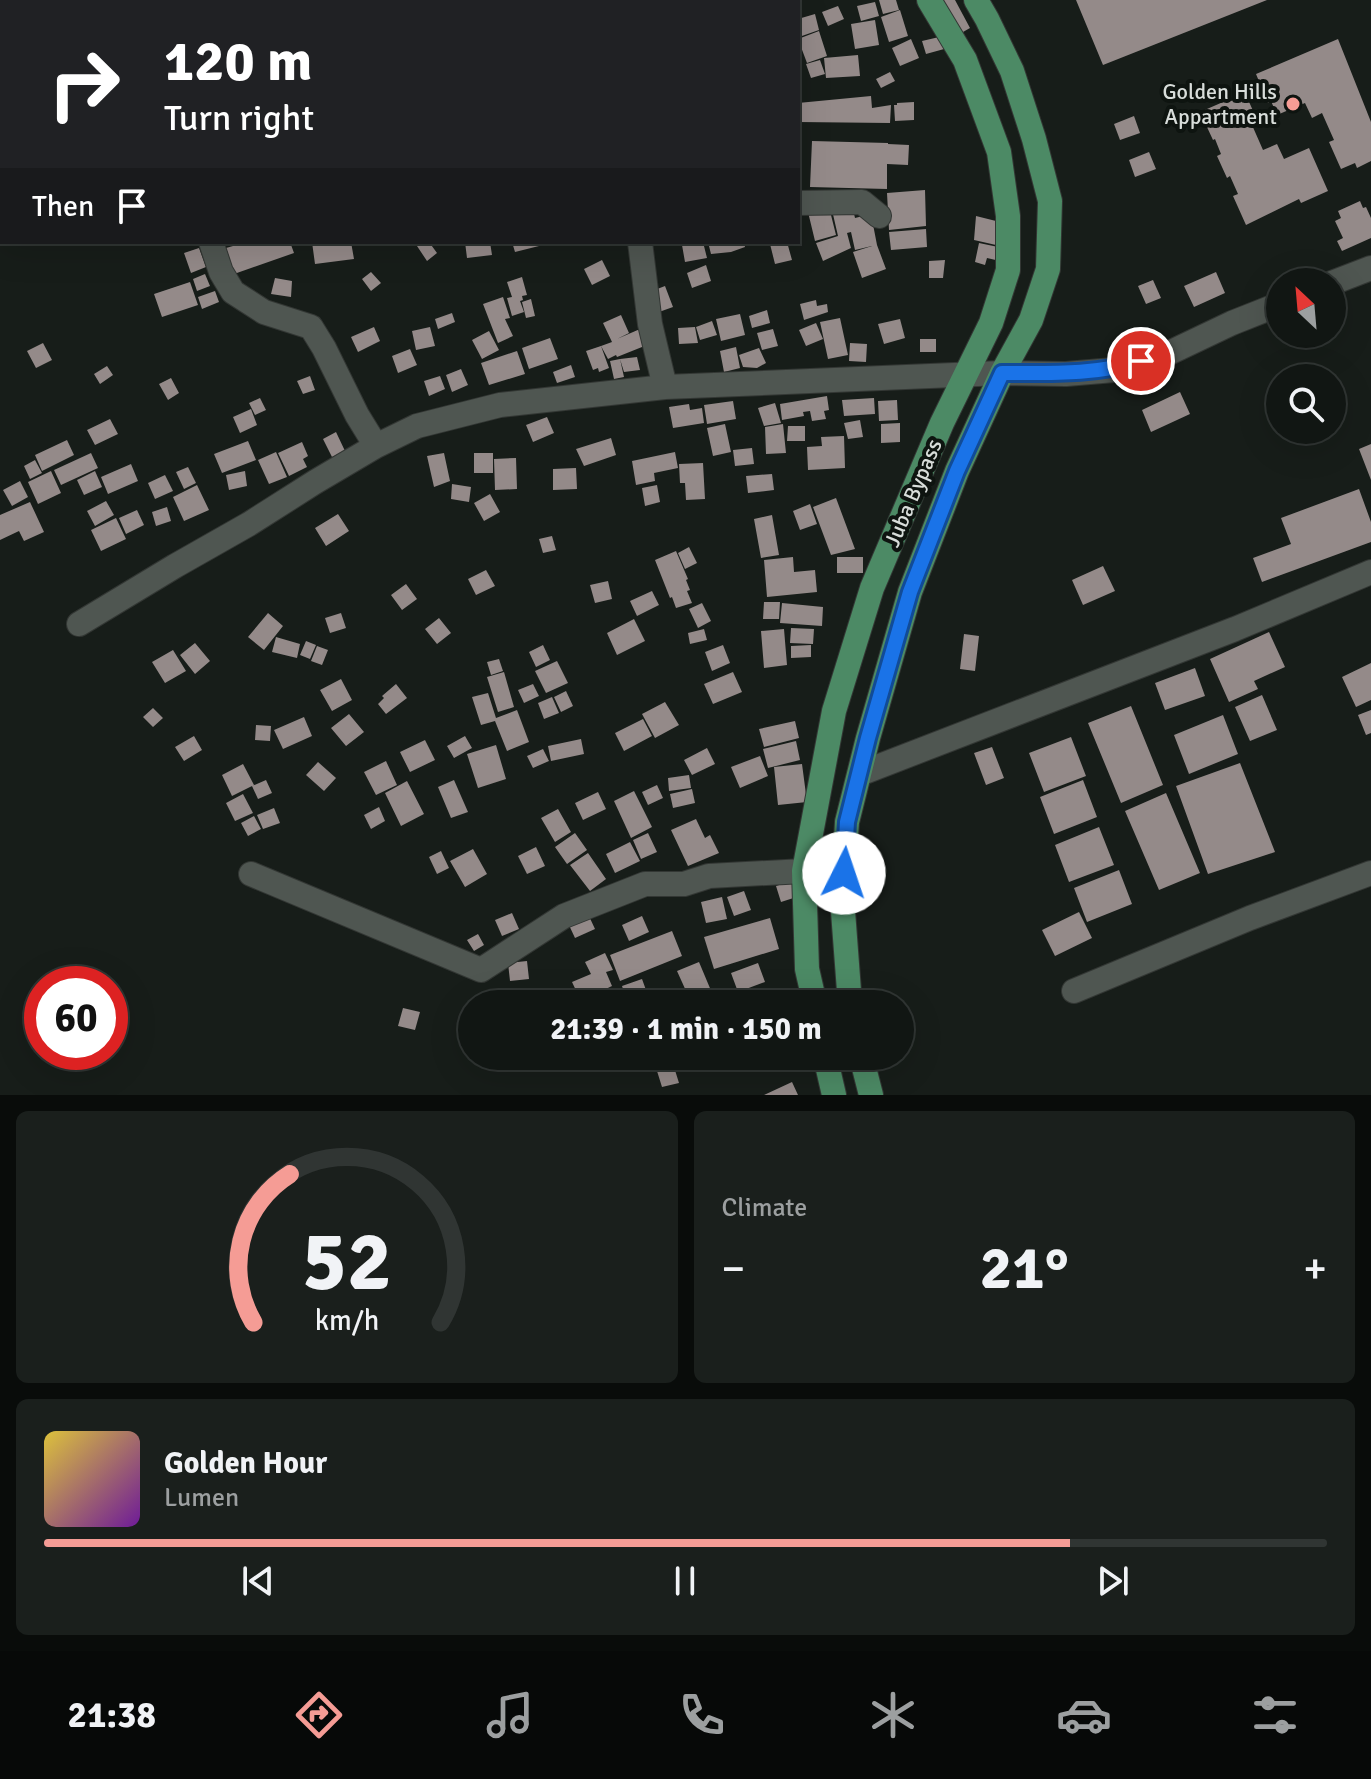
<!DOCTYPE html>
<meta charset="utf-8">
<style>
body{margin:0;font-family:Signika,sans-serif;background:#1a1f1c;color:#f1f3f6;height:100vh;display:flex;flex-direction:column;font-size:30px;white-space:nowrap}
*{box-sizing:border-box;margin:0}
p{font-size:26px;color:#9c9fa0}
.icon{flex:none;width:44px;height:44px;fill:none;stroke:currentColor;stroke-width:2;stroke-linecap:round;stroke-linejoin:round}
.map{position:relative;height:1095px;overflow:hidden}
.drawer{display:flex;flex-direction:column;gap:16px;padding:16px;background:#090c0a;flex:1}
.drawer>*{flex:none}
.hud{position:absolute;left:0px;top:0px;width:800px;height:244px;box-shadow:0 8px 32px #0002,0 0 0 2px #303533;background:#202124;color:#fff;overflow:hidden}
.needle{width:52px;rotate:334deg}
.controls{position:absolute;left:1266px;top:268px;display:grid;gap:16px}
.controls a{display:grid;place-items:center;width:80px;height:80px;border-radius:50%;background:#111613;box-shadow:0 8px 32px #0002,0 0 0 2px #303533;font-size:40px}
.speed{position:absolute;left:24px;top:966px;display:flex;gap:16px;font-size:40px;font-weight:700;text-align:center}
.speed>*{display:grid;place-content:center;width:104px;height:104px;border-radius:50%;background:#111613;box-shadow:0 8px 32px #0002,0 0 0 2px #303533;line-height:1}
.speed .limit{border:12px solid #d22;background:#fff;color:#111}
.pin{position:absolute;display:grid;place-items:center;width:68px;height:68px;color:#fff;margin:-34px;border:4px solid #fff;border-radius:50%;box-shadow:0 2px 8px #0007}
.me{position:absolute;width:88px;margin:-44px;rotate:4deg;stroke-linejoin:round;filter:drop-shadow(0 0 6px #0008)}
.turn{display:flex;align-items:center;gap:28px;height:168px;padding:0 32px;font-size:36px}
.turn .icon{width:104px;height:104px;stroke-width:2.5}
.turn b{display:block;font-size:56px;line-height:68px}
.then{display:flex;align-items:center;height:76px;padding:0 32px;background:#0003;gap:16px;font-size:30px}
.big{font-size:60px;font-weight:700;line-height:1.1}
.drawer .tile{flex:1;display:flex;flex-direction:column;justify-content:center;gap:12px;min-width:0;padding:0 28px;border-radius:12px;background:#1a1f1c}
.drawer .dial{align-items:center;gap:0}
.dial svg{height:208px;overflow:visible;fill:none;stroke:#303533;stroke-width:7;stroke-linecap:round;text-anchor:middle}
.dial text{fill:#f1f3f6;stroke:none}
.song{display:flex;align-items:center;gap:24px}
.cover{width:96px;height:96px;border-radius:12px;background:linear-gradient(135deg,hsl(50 70% 55%),hsl(280 70% 35%))}
.played{height:8px;border-radius:4px;background:linear-gradient(90deg,#f59c95 80%,#303533 80%)}
.keys{display:flex;justify-content:space-around;direction:ltr}
.heat{display:flex;justify-content:space-between;align-items:center;font-size:44px;direction:ltr}
.drawer .tiles{flex:1;display:grid;gap:16px;grid-template-columns:1fr 1fr}
.tile:last-child{grid-column:span 2}
.trip{position:absolute;left:458px;top:990px;width:456px;height:80px;border-radius:40px;background:#111613;box-shadow:0 8px 32px #0002,0 0 0 2px #303533;font-weight:700;line-height:80px;text-align:center}
.dock{display:flex;height:128px;justify-content:space-around;align-items:center;background:#070908;color:#9c9fa0}
.dock .icon{width:56px;height:56px}
.dock .selected{color:#f59c95}
.dock b{font-size:36px;color:#f1f3f6}
.map>svg:first-child{display:block}
.building{fill:#948a89}
.lines{fill:none;stroke-linecap:round;stroke-linejoin:round}
.street-casing{stroke:#333734;stroke-width:26}
.primary-casing{stroke:#333734;stroke-width:26}
.street{stroke:#4f5651;stroke-width:24}
.primary{stroke:#4c8a65;stroke-width:24}
.route-casing{stroke:#114b97;stroke-width:20}
.route{stroke:#1a73e8;stroke-width:14}
.poi-dot{fill:#f59c95;stroke:#0e1410;stroke-width:3}
.labels{text-anchor:middle;dominant-baseline:central;stroke-width:8;stroke-linejoin:round;paint-order:stroke}
.poi-label{font-size:22px;fill:#d8ddda;stroke:#0e1410;text-anchor:end}
.street-label{font-size:22px;fill:#d8ddda;stroke:#0e1410}
</style>
<div class="map">
<svg width="1371" height="1095" viewBox="0 0 1371 1095">
<rect width="100%" height="100%" fill="#171d19"/>
<path class="building" d="M879 0H896L899 10 883 14Z
M939 0H955L970 28 963 32 966 38 960 41Z
M1076 0H1267L1103 65Z
M875 2 879 16 861 21 857 6Z
M838 6 844 19 828 26 822 12Z
M900 10 908 36 889 42 881 17Z
M815 14 819 30 799 37 798 19Z
M875 20 879 45 855 49 851 24Z
M819 31 827 56 807 63 798 39Z
M952 34 955 46 926 54 922 41Z
M911 39 919 58 900 66 892 48Z
M1338 39 1371 122V161L1357 168 1355 163 1341 169 1329 142 1334 140 1322 113 1312 118 1305 103 1277 115 1271 101 1268 103 1256 74Z
M858 55 860 76 826 78 824 58Z
M820 60 825 74 811 78 806 64Z
M890 72 895 81 881 88 876 79Z
M1246 95 1258 122 1252 125 1263 150 1277 144 1284 159 1309 148 1328 191 1301 203 1299 199 1246 225 1233 196 1238 194 1230 176 1227 178 1217 156 1221 154 1215 139 1213 140 1200 112 1230 99 1231 101Z
M871 96 872 108 891 105 890 123 798 122V103Z
M914 102V120L895 121 894 105H897V103Z
M1134 116 1140 133 1120 140 1114 124Z
M812 141 888 143V144L909 145 908 165 887 164V189L810 187Z
M1149 152 1156 169 1135 177 1129 160Z
M925 190 926 226 889 230 887 193Z
M1360 201 1363 208 1366 207 1371 218V238L1342 251 1337 241 1343 238 1335 221 1341 218 1338 211Z
M852 205 855 218 871 214 877 245 886 269 862 278 853 252 872 246 855 250 851 232 847 233 851 248 823 261 816 243 838 236 832 210Z
M829 207 836 235 815 241 808 212Z
M976 216 1000 222 996 245 974 240Z
M926 229 927 247 891 250 889 232Z
M247 242H269L270 244 276 242H290L294 253 234 274 226 248Z
M312 242H351L354 259 315 264Z
M422 242H429L437 253 427 261 417 246Z
M465 242H490L492 255 467 258Z
M512 242H538L539 246 515 252Z
M698 242H703L707 258 685 262 682 245Z
M708 242H744L745 247 731 252 711 254Z
M776 242H787L792 260 775 264 770 244Z
M979 243 1003 248 1000 261 987 258 985 265 975 262Z
M199 248 206 267 191 273 184 253Z
M602 260 610 276 592 285 584 269Z
M945 260 943 278H929V261Z
M706 265 711 281 692 288 687 273Z
M371 272 381 283 371 291 362 279Z
M1216 272 1225 293 1194 307 1184 286Z
M205 274 210 286 197 291 193 279Z
M522 277 527 295 522 296 523 300 520 301 524 312 512 316 507 298 512 297 507 282Z
M275 278 292 281 291 297 271 294Z
M1153 280 1161 298 1146 304 1138 286Z
M190 282 198 305 162 317 154 294Z
M665 286 673 307 659 312 652 291Z
M215 291 219 302 202 309 198 297Z
M503 297 510 318 505 319 513 336 498 343 483 304Z
M531 299 535 316 526 318 522 302Z
M816 300 817 306 827 304 828 312 804 320 800 304Z
M767 310 770 323 752 328 749 316Z
M452 313 455 322 438 329 435 319Z
M740 314 745 335 721 341 716 319Z
M621 315 629 333 617 339 640 329 647 345 617 357 616 355 608 359 601 346 612 342 603 323Z
M840 318 848 355 828 359 820 322Z
M900 319 905 338 884 344 878 324Z
M712 321 717 335 700 340 696 327Z
M816 323 823 339 806 346 799 330Z
M374 327 380 341 358 352 351 337Z
M430 327 435 346 416 350 412 331Z
M695 327 698 343 679 344 678 328Z
M773 329 778 346 762 350 757 333Z
M489 331 499 350 482 359 472 340Z
M550 338 558 359 529 369 522 348Z
M920 339H936V352H920Z
M43 343 52 360 36 368 27 351Z
M850 343 867 344 866 362 849 361Z
M601 346 609 368 599 372 598 368 593 370 586 351Z
M736 347 740 368 724 372 720 351Z
M759 348 766 363 757 368 743 367 739 355Z
M410 349 417 365 398 373 392 356Z
M517 351 525 374 489 385 481 363Z
M637 357 640 370 624 372 620 359Z
M620 359 624 377 614 379 610 361Z
M571 365 575 377 557 383 553 372Z
M107 366 113 375 100 384 94 374Z
M461 369 468 385 452 392 446 375Z
M310 376 315 390 303 394 297 381Z
M440 376 445 389 429 396 424 381Z
M171 378 179 393 168 400 159 384Z
M1180 392 1190 414 1151 432 1142 410Z
M827 396 829 410 824 411 826 419 812 421 810 411 803 412 804 416 782 420 780 404Z
M260 398 266 410 255 415 249 403Z
M874 398 875 414 844 416 842 400Z
M897 400 898 420 879 421 878 401Z
M733 401 736 419 707 424 704 405Z
M775 403 781 423 764 426 758 408Z
M689 404 690 410 702 408 704 423 673 428 669 407Z
M251 409 257 425 240 433 233 417Z
M547 417 554 433 533 442 526 425Z
M110 419 118 434 95 445 87 430Z
M860 420 863 437 848 439 844 423Z
M900 423V442L881 443V424Z
M725 424 731 452 713 456 707 428Z
M783 424 786 453 766 454 765 427Z
M788 426H805V441H787Z
M336 432 345 451 332 457 323 439Z
M844 436 845 468 808 470 807 447 822 446 821 437Z
M611 438 616 455 584 466 576 449Z
M67 440 74 455 42 471 35 455Z
M248 441 256 460 222 473 214 454Z
M302 442 308 456 303 459 307 467 289 476 278 453Z
M1371 444V480L1359 449Z
M752 448 754 464 735 466 733 450Z
M276 452 287 477 269 484 258 460Z
M675 452 678 468 654 473 655 481 636 485 632 461Z
M91 453 98 468 61 485 54 470Z
M444 453 450 481 434 487 427 456Z
M474 453H493V473H474Z
M516 458 517 489 495 490 494 459Z
M35 460 42 473 30 479 24 466Z
M703 463 705 499 686 500 685 483H680L679 464Z
M131 464 138 481 108 494 101 477Z
M188 467 196 483 184 489 176 472Z
M576 468 577 489 553 490V469Z
M51 471 61 493 38 504 28 482Z
M95 471 102 487 84 495 77 480Z
M245 471 247 486 229 490 226 475Z
M772 474 774 490 748 493 746 476Z
M165 475 173 491 155 499 148 483Z
M20 481 28 497 12 506 3 490Z
M452 484 471 487 469 502 451 499Z
M197 485 209 510 184 521 173 497Z
M657 485 660 502 645 506 642 488Z
M1359 489 1371 522V542L1262 582 1253 558 1291 544 1281 518Z
M490 494 500 512 484 521 474 503Z
M836 498 855 549 831 555 813 507Z
M106 501 114 515 95 526 87 511Z
M30 502 44 532 24 541 19 531 0 540V515Z
M810 504 817 524 800 530 793 511Z
M167 507 171 521 156 526 152 512Z
M137 510 144 525 126 534 119 518Z
M338 514 349 531 326 546 315 528Z
M772 515 779 555 761 558 754 519Z
M116 518 126 539 101 551 91 530Z
M552 536 556 550 543 553 539 539Z
M689 547 697 563 685 569 678 553Z
M676 551 688 579 686 580 690 590 687 591 692 603 676 608 672 597 670 598 655 560Z
M793 557 794 572 815 570 817 592 767 597 764 560Z
M837 557H863V573H837Z
M1103 566 1115 591 1083 605 1072 580Z
M486 570 495 586 476 595 468 579Z
M608 581 612 599 595 603 590 585Z
M406 584 417 599 402 610 391 595Z
M652 591 659 605 637 616 630 601Z
M764 602H780L779 619H763Z
M702 603 711 621 698 628 689 609Z
M782 603 823 607 822 626 780 623Z
M268 613 283 626 264 650 248 637Z
M341 613 346 628 330 633 325 618Z
M439 618 451 633 437 644 425 629Z
M634 619 645 641 617 655 607 633Z
M791 628 814 629 813 644 790 643Z
M704 629 707 640 690 644 688 633Z
M784 629 787 665 764 668 761 631Z
M1269 632 1285 667 1254 681 1258 689 1229 702 1210 659Z
M964 634 979 636 975 671 960 669Z
M276 637 300 644 297 658 272 652Z
M306 641 316 645 310 659 300 655Z
M195 643 210 661 195 674 180 655Z
M543 645 550 660 536 667 529 652Z
M723 645 730 663 712 671 705 652Z
M811 645V657L791 658V646Z
M317 646 328 650 322 665 311 661Z
M173 650 186 671 165 683 152 662Z
M499 659 503 671 491 675 487 662Z
M557 661 568 683 546 693 535 671Z
M1371 663V700L1356 707 1342 677Z
M1195 668 1205 696 1165 710 1155 683Z
M504 672 514 707 498 712 487 677Z
M733 672 742 692 713 704 704 684Z
M341 679 352 700 332 711 320 690Z
M396 684 407 698 386 714 378 704 384 698 382 696Z
M533 684 539 696 524 703 518 690Z
M566 691 573 706 561 712 554 697Z
M488 693 496 718 517 710 529 742 507 751 495 721 481 725 472 697Z
M1262 695 1277 730 1250 741 1235 707Z
M552 697 559 713 544 719 538 703Z
M665 702 679 725 655 738 642 714Z
M1131 706 1163 785 1121 803 1088 723Z
M153 708 163 718 153 727 143 717Z
M1371 710V733L1366 735 1358 715Z
M349 714 364 732 346 746 331 728Z
M1223 715 1238 754 1189 774 1174 735Z
M304 717 312 736 283 749 274 730Z
M643 719 652 736 624 751 615 733Z
M795 721 799 738 764 747 759 729Z
M256 725 271 726 270 741 255 740Z
M194 736 202 750 184 761 175 747Z
M465 736 472 748 454 758 447 746Z
M1071 737 1086 776 1044 792 1029 753Z
M581 739 584 754 551 761 548 746Z
M425 740 435 760 410 772 400 752Z
M796 741 800 760 768 768 763 749Z
M496 745 506 779 478 788 467 754Z
M992 747 1004 778 986 785 974 753Z
M707 748 715 764 692 775 684 760Z
M543 749 549 761 533 768 527 756Z
M760 756 768 776 740 788 731 767Z
M386 761 397 785 376 795 364 772Z
M318 762 336 778 324 791 306 775Z
M1240 763 1275 852 1208 874 1176 786Z
M243 764 254 785 232 796 222 775Z
M802 764 807 802 778 805 774 767Z
M689 775 691 788 669 791 668 778Z
M266 780 272 793 258 799 252 786Z
M454 780 468 812 451 818 438 787Z
M1083 780 1097 817 1054 834 1040 797Z
M407 781 424 814 401 826 385 793Z
M657 785 663 798 648 805 642 792Z
M692 789 695 803 673 808 670 794Z
M634 791 652 827 631 838 614 801Z
M598 792 606 809 583 820 575 803Z
M1166 793 1200 873 1159 890 1125 811Z
M243 794 253 813 235 821 226 803Z
M379 807 385 821 371 829 364 815Z
M274 808 280 823 263 829 257 815Z
M558 809 571 832 555 842 541 818Z
M254 816 261 829 248 836 241 823Z
M696 819 705 838 710 835 719 853 688 866 671 830Z
M1099 827 1114 865 1069 882 1055 845Z
M575 833 587 850 567 864 555 847Z
M648 833 657 852 641 859 633 840Z
M630 842 640 861 615 873 606 854Z
M536 847 545 866 527 874 518 856Z
M473 849 487 874 465 887 450 861Z
M441 851 449 868 437 874 429 857Z
M588 853 606 879 590 891 570 865Z
M1119 870 1132 904 1087 922 1074 888Z
M801 878 806 894 781 902 776 886Z
M744 891 751 910 734 916 727 897Z
M722 897 727 919 706 923 701 902Z
M1079 912 1092 938 1055 956 1042 930Z
M512 913 519 929 502 936 495 920Z
M588 914 595 929 575 938 568 923Z
M642 916 649 932 629 941 622 925Z
M770 918 779 949 714 969 704 937Z
M672 931 682 956 620 981 610 955Z
M478 934 484 945 474 951 467 940Z
M605 953 613 970 606 972 612 986 581 1001 572 982 591 974 585 962Z
M527 961 529 979 510 981 508 963Z
M699 962 712 993 691 1002 677 971Z
M758 963 765 982 738 992 731 973Z
M642 979 650 1001 641 1004H628L622 986Z
M403 1008 420 1012 415 1030 398 1026Z
M674 1067 679 1083 662 1087 657 1071Z
M792 1082 798 1095H764Z"/>
<g class="lines">
<g class="street-casing">
<path id="street" d="M571 0 572 2
M179 2V0
M798 203 862 202 879 216
M211 242 221 272 233 292 264 312 311 327 324 348 357 415 376 446
M640 242 650 324 665 387
M1332 283 1371 268
M79 624 175 566 249 524 315 482 376 446 417 426 500 405 665 387 1002 373 1066 374 1114 370 1169 353 1232 323 1280 304
M867 771 1235 629 1371 572
M251 874 481 970 564 916 645 884H684L709 876 804 871
M1074 991 1250 918 1371 873"/>
</g>
<g class="primary-casing">
<path id="primary" d="M815 1004 807 969 804 871 834 711 872 588 942 423 991 323 1008 270V216L999 152 965 60 929 0
M850 1004 842 898 847 822 868 738 910 592 957 471 1002 373 1031 320 1048 269 1050 201 1034 139 1012 71 987 19 976 0
M825 1056 834 1095
M861 1056 871 1095"/>
</g>
<use href="#street" class="street"/>
<use href="#primary" class="primary"/>
</g>
<g class="lines">
<g class="route-casing">
<path id="route" d="M844 873 847 822 868 738 910 592 957 471 1002 373C1051 373 1095 375 1141 361"/>
</g>
<use href="#route" class="route"/>
</g>
<circle class="poi-dot" cx="1293" cy="104" r="8"/>
<g class="labels">
<g class="poi-label">
<text x="1277" y="91">Golden Hills<tspan x="1277" dy="25">Appartment</tspan></text>
</g>
<g class="street-label">
<text transform="translate(913 493) rotate(-67)">Juba Bypass</text>
</g>
</g>
</svg>
<div class="controls">
<a><svg class="needle" viewBox="-14 -14 28 28"><path d="M0-13l5 13h-10z" fill="#e53935"/><path d="M0 13l5-13h-10z" fill="#9c9fa0"/></svg></a>
<a><svg class="icon" aria-label="search" viewBox="0 0 24 24"><circle cx="10" cy="10" r="6"/><path d="M15 15l6 6"/></svg></a>
</div>
<div class="speed"><div class="limit">60</div></div>
<div class="pin" style="left:1141px;top:361px;background:#d93025"><svg class="icon" aria-label="arrive" viewBox="0 0 24 24"><path d="M6 21V4h12l-3 4 3 4H6"/></svg></div>
<svg class="me" style="left:844px;top:873px" viewBox="-20 -20 40 40"><circle r="19" fill="#fff"/><path d="M0-13L10 11 0 6-10 11z" fill="#1a73e8"/></svg>
<div class="trip">21:39 · 1 min · 150 m</div>
<div class="hud">
<div class="turn"><svg class="icon" aria-label="right" viewBox="0 0 24 24"><path d="M7 20v-9h11M14 6l5 5-5 5"/></svg><div><b>120 m</b>Turn right</div></div>
<div class="then">Then<svg class="icon" aria-label="arrive" viewBox="0 0 24 24"><path d="M6 21V4h12l-3 4 3 4H6"/></svg></div>
</div>
</div>
<section class="drawer">
<div class="tiles">
<div class="tile dial"><svg viewBox="0 0 100 80">
<path d="M14 69A42 42 0 1 1 86 69"/>
<path d="M14 69A42 42 0 0 1 28 12" stroke="#f59c95"/>
<text x="50" y="56" font-size="32" font-weight="700">52</text>
<text x="50" y="72" font-size="11">km/h</text>
</svg></div>
<div class="tile"><p>Climate</p>
<div class="heat"><a>−</a><b class="big">21°</b><a>+</a></div>
</div>
<div class="tile">
<div class="song"><i class="cover"></i><div><b>Golden Hour</b><p>Lumen</p></div></div>
<div class="played"></div>
<div class="keys"><svg class="icon" aria-label="previous" viewBox="0 0 24 24"><path d="M18 5L8 12l10 7zM5 5v14"/></svg><svg class="icon" aria-label="pause" viewBox="0 0 24 24"><path d="M8 5v14M16 5v14"/></svg><svg class="icon" aria-label="next" viewBox="0 0 24 24"><path d="M6 5l10 7-10 7zM19 5v14"/></svg></div>
</div>
</div>
</section>
<nav class="dock">
<b>21:38</b>
<svg class="icon selected" aria-label="directions" viewBox="0 0 24 24"><path d="M12 3l9 9-9 9-9-9zM9 14v-3h6M13 9l2 2-2 2"/></svg>
<svg class="icon" aria-label="music" viewBox="0 0 24 24"><path d="M9 18V5l10-2v13"/><circle cx="6" cy="18" r="3"/><circle cx="16" cy="16" r="3"/></svg>
<svg class="icon" aria-label="phone" viewBox="0 0 24 24"><path d="M5 4h4l2 5-3 2q2 4 5 5l2-3 5 2v4C11 20 4 13 5 4z"/></svg>
<svg class="icon" aria-label="climate" viewBox="0 0 24 24"><path d="M12 3v18M4 7l16 10M4 17L20 7"/></svg>
<svg class="icon" aria-label="car" viewBox="0 0 24 24"><path d="M5 17H2v-5l4-1 3-4h7l3 4 3 1v5h-3M9 17h6M6 11h13"/><circle cx="7" cy="17" r="2"/><circle cx="17" cy="17" r="2"/></svg>
<svg class="icon" aria-label="filters" viewBox="0 0 24 24"><path d="M4 7h16M4 17h16"/><circle cx="9" cy="7" r="2"/><circle cx="15" cy="17" r="2"/></svg>
</nav>
